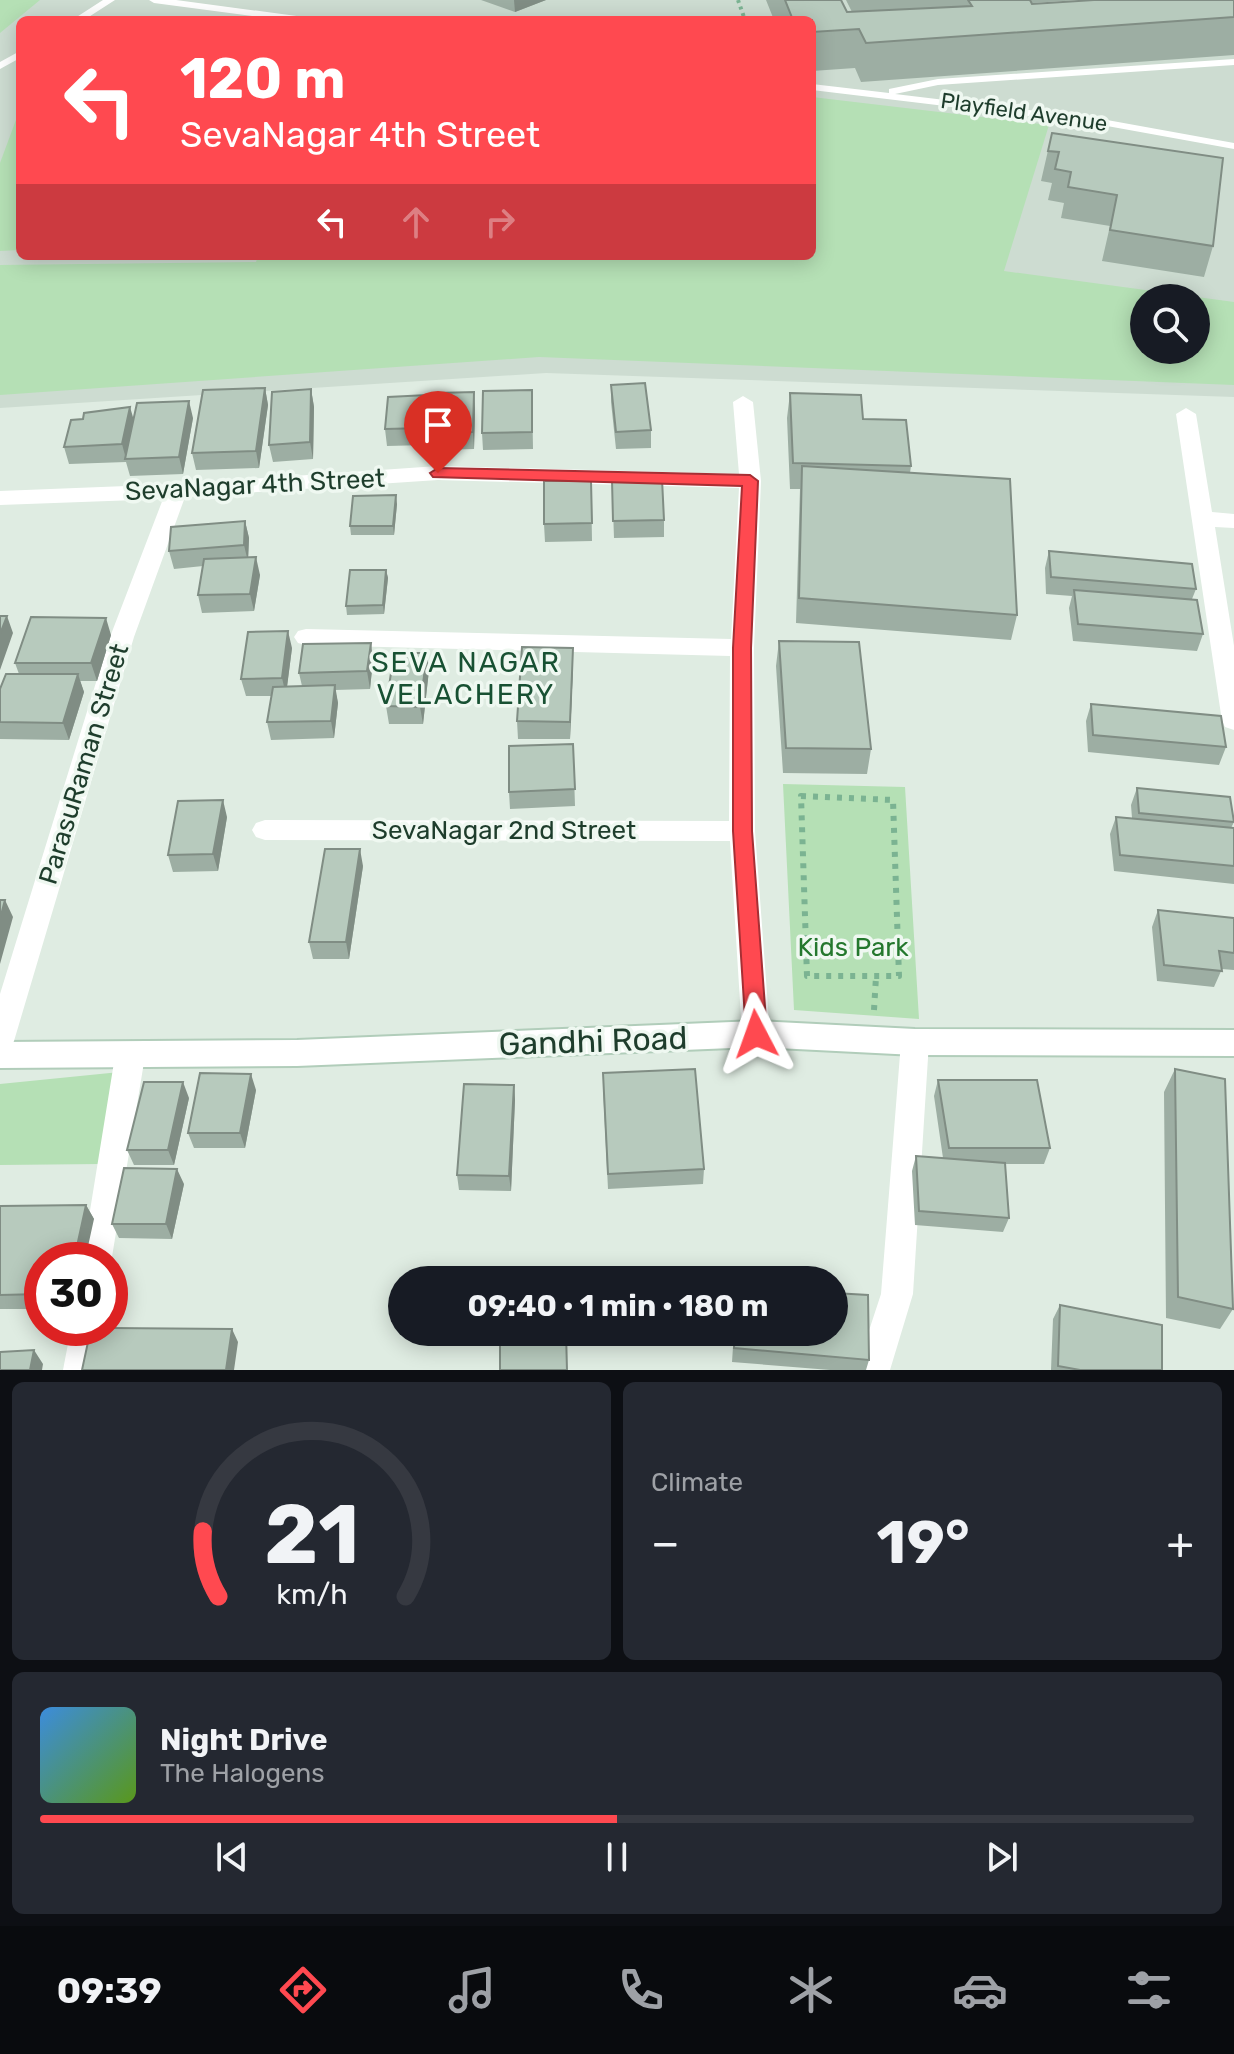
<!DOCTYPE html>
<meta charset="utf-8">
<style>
body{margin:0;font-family:Rubik,sans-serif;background:#242831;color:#f1f3f6;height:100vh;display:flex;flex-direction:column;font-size:30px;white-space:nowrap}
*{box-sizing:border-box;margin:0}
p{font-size:26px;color:#9ea1a6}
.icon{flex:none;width:44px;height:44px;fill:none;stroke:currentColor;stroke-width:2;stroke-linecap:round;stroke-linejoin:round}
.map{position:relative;height:1370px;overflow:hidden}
.details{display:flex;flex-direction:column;gap:12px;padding:12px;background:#0d0f14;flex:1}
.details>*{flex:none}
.hud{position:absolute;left:16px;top:16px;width:800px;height:244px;border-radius:12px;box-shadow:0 4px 20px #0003;background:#ff4950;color:#fff;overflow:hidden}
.controls{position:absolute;left:1130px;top:284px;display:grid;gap:16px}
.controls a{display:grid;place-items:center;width:80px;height:80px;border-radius:50%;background:#171b24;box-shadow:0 4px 20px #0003;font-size:40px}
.speed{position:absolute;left:24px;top:1242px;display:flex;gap:16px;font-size:40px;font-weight:700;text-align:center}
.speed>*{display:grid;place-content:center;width:104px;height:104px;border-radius:50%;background:#171b24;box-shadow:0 4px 20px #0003;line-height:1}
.speed .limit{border:12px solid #d22;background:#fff;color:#111}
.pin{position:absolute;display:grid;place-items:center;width:68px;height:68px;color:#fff;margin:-82px -34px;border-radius:50% 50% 50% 0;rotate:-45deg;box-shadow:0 0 8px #0007}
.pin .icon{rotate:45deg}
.me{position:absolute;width:88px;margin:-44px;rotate:356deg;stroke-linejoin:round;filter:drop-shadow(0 0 6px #0008)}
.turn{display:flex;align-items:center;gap:28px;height:168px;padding:0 32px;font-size:36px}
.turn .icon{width:104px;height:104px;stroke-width:2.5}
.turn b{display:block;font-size:56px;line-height:68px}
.lanes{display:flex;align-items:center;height:76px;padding:0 32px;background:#0003;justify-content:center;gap:40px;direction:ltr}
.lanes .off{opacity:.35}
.big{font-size:60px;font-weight:700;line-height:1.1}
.details .widget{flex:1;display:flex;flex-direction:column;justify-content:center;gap:12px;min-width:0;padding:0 28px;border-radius:12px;background:#242831}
.details .dial{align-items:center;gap:0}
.dial svg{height:208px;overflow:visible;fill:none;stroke:#363941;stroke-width:7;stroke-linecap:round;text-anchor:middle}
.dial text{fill:#f1f3f6;stroke:none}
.song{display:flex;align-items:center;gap:24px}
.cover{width:96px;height:96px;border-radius:12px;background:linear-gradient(135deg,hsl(210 70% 55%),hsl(90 70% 35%))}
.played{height:8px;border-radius:4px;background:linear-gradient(90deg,#ff4950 50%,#363941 50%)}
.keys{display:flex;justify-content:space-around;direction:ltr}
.heat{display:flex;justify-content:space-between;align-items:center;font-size:44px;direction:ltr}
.details .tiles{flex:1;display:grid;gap:12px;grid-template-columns:1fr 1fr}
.widget:last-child{grid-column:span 2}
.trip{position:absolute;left:388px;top:1266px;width:460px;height:80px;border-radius:40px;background:#171b24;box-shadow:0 4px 20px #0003;font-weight:700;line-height:80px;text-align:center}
.menu{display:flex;height:128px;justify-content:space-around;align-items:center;background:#090b0e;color:#9ea1a6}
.menu .icon{width:56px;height:56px}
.menu .active{color:#ff4950}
.menu b{font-size:36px;color:#f1f3f6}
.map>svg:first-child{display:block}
.built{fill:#cddcd1;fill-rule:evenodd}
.green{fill:#b5e0b5;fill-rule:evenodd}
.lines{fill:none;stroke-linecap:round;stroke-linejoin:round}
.secondary-casing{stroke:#b1cdba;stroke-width:4}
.path-far1{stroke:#7bb392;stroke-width:4;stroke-dasharray:3 4;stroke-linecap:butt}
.path{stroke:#7bb392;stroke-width:6;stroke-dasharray:5 7;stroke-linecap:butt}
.lane{fill:#fff;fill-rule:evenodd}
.street{fill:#fff;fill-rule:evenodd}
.secondary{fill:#fff;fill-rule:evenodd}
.wall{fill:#9daea3}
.shaded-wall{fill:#808d84}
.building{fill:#b7cabd;stroke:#808d84;stroke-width:2}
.route{fill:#ff4950;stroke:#a62f34;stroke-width:2}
.labels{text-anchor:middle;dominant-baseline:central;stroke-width:7;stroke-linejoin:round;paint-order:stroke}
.far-street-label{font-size:22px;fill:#1e3d2c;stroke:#eff8f1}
.street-label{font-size:26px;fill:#1e3d2c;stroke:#eff8f1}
.park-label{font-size:26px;fill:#24782d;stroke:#eff8f1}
.neighbourhood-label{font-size:28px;letter-spacing:2px;fill:#185133;stroke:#eff8f1}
.near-street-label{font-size:32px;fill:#1e3d2c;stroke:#eff8f1}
</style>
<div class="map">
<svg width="1234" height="1370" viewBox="0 0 1234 1370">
<rect width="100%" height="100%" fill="#dfece2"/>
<path class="built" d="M0 0H1234V397L546 373 0 408ZM20 20H812V256H20ZM1144 298H1196V350H1144Z"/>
<path class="green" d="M0 0H40L0 33Z
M812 97 1049 125 1004 271 1234 302V385L539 357 0 395V265L256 262 258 256H812ZM1196 298V350H1144V298Z
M20 109V250L0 251V163Z
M783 784 905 787 919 1019 794 1010Z
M120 1072 102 1164 0 1165V1084Z"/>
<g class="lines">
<g class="secondary-casing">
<path id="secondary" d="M756 1021 915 1029 1234 1030V1056L915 1055 756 1047 297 1066 0 1068V1042L297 1040Z"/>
</g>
<path class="path-far1" d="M738 0 745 20"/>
<path class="path" d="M801 796 893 800 899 976H807Z
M874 1010 876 977"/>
<path class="lane" d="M103 0H115L84 20H72Z
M149 0H176L304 17 309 20H282L154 3Z
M20 51V58L0 69V62Z
M1234 59V65L938 85 895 94 1096 118 1234 143V149L1096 124 812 90V84L889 93V89L938 79Z"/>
<path class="street" d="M743 396 753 402 761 481 754 648 755 831 770 1034 766 1043 756 1047 746 1043 742 1034 730 841 265 840 256 837 252 830 256 823 265 820 729 821 730 656 306 645 298 643 294 637 298 631 306 629 731 639 739 488 438 480 185 497 134 637 14 1041 10 1050 0 1054V994L110 637 163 499 0 505V491L177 484 438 466 739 474 733 402Z
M1186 408 1196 414 1212 512 1234 514V528L1215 527 1234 646V730L1225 727 1222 721 1176 414Z
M915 1029 925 1033 929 1042 913 1294 890 1370H856L881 1294 901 1042 905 1033Z
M130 1043 140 1047 145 1056 110 1269V1260H82L115 1056 120 1047Z
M71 1328H103L97 1370H63Z"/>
<use href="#secondary" class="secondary"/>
</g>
<path class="wall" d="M481 0H546L515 12Z
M766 0H841L847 12H852L846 0H1078L1032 3V4L1234 0V55L861 82 855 68 812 71V20H774Z
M1052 133 1213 246 1204 277 1102 261 1110 226 1061 218 1064 203 1048 200 1052 183 1041 181Z
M611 385 651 430V448L616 449 611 402Z
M265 388 268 405 259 468 196 470 192 453Z
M311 389 314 407 313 459 273 462 269 445Z
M532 390 533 449 483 450 482 433Z
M474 392 475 409 474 449 437 450 436 433Z
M790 393 863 419 911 466 910 473 1017 615 1011 640 796 623 800 489H790L787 418Z
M427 395 429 413 426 445 387 446 385 429Z
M193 418 183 474 130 476 126 462 69 464 64 447 134 419Z
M612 480 664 520V537L614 538Z
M591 481 592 541 545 542 544 524Z
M397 504 394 535H351L350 526Z
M245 521 249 538 248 558 260 575 254 611 202 613 198 595 203 566 174 569 169 551Z
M1049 551 1196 589 1192 599 1203 634 1197 651 1073 641 1069 608 1072 596 1046 594 1045 568Z
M386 570 388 578 384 614 347 615 346 606Z
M111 635 97 681H80L84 692 69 740 0 739V689L19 674 15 663Z
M779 641 871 749 867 774 783 773 776 666Z
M292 648 287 686H302L299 673 373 660 370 689 335 690 338 703 334 738 271 740 267 722 272 696H246L241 679Z
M427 653 429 670 423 724H389L386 706Z
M573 665 570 739H518L517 721Z
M1091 704 1226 747 1219 765 1088 752 1086 721Z
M573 744 575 806 510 809 509 792Z
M1137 788 1234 822 1231 828H1234V884L1114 871 1110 834 1116 817 1132 818 1131 805Z
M227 817 218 871 173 872 168 855Z
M363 866 349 959H313L309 942Z
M1158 910 1234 918V970L1222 969 1214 987 1157 981 1152 927Z
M1175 1069 1233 1309 1220 1329 1166 1318 1164 1092Z
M938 1080 1050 1148 1044 1164H1005L1009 1218 1003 1232 915 1225 912 1171 916 1156 943 1158 934 1096Z
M514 1085 515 1100 511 1191 459 1190 457 1175Z
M603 1089 704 1169 703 1184 608 1189Z
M256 1090 245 1148H194L188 1133Z
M189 1098 174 1165H134L127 1150Z
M184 1184 172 1239 119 1238 112 1224Z
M86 1205 94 1219 42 1260V1309H0V1206Z
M1060 1305 1162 1370H1047H1051L1053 1319Z
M734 1332H834L869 1360 866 1370H830L732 1362Z"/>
<path class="shaded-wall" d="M514 0H546L515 12Z
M265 388 268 405 259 468 256 451Z
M311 389 314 407 313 459 310 442Z
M474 392 475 409 474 449 473 432Z
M427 395 429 413 426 445 425 428Z
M189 401 193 418 183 474 179 457Z
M130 407 135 424 126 459 122 444Z
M396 495 397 504 394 535 393 526Z
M245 521 249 538 248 562 244 545Z
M256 557 260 575 254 611 250 594Z
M386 570 388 578 384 614 383 605Z
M7 616 13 633 0 670V634Z
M106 618 111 635 97 681 91 663Z
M288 631 292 648 286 695 282 678Z
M371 643 373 660 370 689 367 671Z
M573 648V665L570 739V722Z
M427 653 429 670 423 724 420 707Z
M78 674 84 692 69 740 63 723Z
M335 685 338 703 334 738 331 721Z
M223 800 227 817 218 871 213 854Z
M360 849 363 866 349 959 346 942Z
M5 900 13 917 0 964V919Z
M251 1074 256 1090 245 1148 240 1133Z
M183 1082 189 1098 174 1165 168 1150Z
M514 1085 515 1100 511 1191 509 1176Z
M177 1169 184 1184 172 1239 166 1224Z
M86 1205 94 1219 85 1260H74Z
M232 1329 238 1342 234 1370H226Z
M34 1350 43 1364 42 1370H30Z"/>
<path class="building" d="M785 0H841L847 12 972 6 968 0H1030L1032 4 1094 0H1234V17L866 43 859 29 812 32V20H793Z
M1052 133 1223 158 1213 246 1110 230 1117 195 1068 187 1071 172 1055 169 1059 152 1048 151Z
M645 383 651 430 616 432 611 385Z
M265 388 256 451 192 453 203 390Z
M311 389 310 442 269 445 272 392Z
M532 390V432L482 433 483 391Z
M474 392 473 432 436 433 437 393Z
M790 393 861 395 863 419 906 420 911 466 793 463Z
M427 395 425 428 385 429 388 397Z
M189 401 179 457 125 459 137 403Z
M130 407 122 444 64 447 71 420 83 419 84 413Z
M802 466 1010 479 1017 615 799 598Z
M662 479 664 520 613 521 612 480Z
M544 481H591L592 523 544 524Z
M396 495 393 526H350L353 496Z
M245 521 244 545 169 551 171 527Z
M1049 551 1192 564 1196 589 1051 577Z
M256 557 250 594 198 595 204 559Z
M350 570H386L383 605 346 606Z
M1074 590 1197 600 1203 634 1078 624Z
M0 616H7L0 634Z
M31 617 106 618 91 663H15Z
M288 631 282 678 241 679 248 632Z
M779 641 859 642 871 749 786 748Z
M371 643 367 671 299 673 303 644Z
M522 647 573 648 570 722 517 721Z
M394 653H427L420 707 386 706Z
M6 674H78L63 723 0 722V689Z
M335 685 331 721 267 722 273 687Z
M1091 704 1221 716 1226 747 1093 735Z
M573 744 575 789 509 792V746Z
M1137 788 1230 797 1234 822 1139 813Z
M223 800 213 854 168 855 178 801Z
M1116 817 1234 828V866L1120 855Z
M325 849H360L346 942H309Z
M0 900H5L0 919Z
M1158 910 1234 918V953L1219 951 1222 971 1164 965Z
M695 1069 704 1169 608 1174 603 1073Z
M1175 1069 1225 1079 1233 1309 1178 1297Z
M200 1073 251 1074 240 1133H188Z
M938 1080H1037L1050 1148H949Z
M144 1082H183L168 1150H127Z
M464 1084 514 1085 509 1176 457 1175Z
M916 1156 1005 1163 1009 1218 919 1211Z
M124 1168 177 1169 166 1224H112Z
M86 1205 74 1260H42V1294L0 1295V1206Z
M834 1293 868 1295 869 1360 734 1348 735 1332H834Z
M1060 1305 1162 1325V1370H1080L1058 1366Z
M91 1328H110L232 1329 226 1370H82Z
M500 1332H566L567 1370H500Z
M34 1350 30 1370H0V1352Z"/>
<path class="route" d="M438 468 750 475 758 481 751 648 752 831 767 1034 764 1041 756 1044 749 1041 746 1034 733 831V648L742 486 433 477 430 473Z"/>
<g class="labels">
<g class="far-street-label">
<text transform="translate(1024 112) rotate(8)">Playfield Avenue</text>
</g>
<g class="street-label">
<text transform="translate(255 485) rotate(-3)">SevaNagar 4th Street</text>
<text transform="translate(84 764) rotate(-73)">ParasuRaman Street</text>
<text x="504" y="830">SevaNagar 2nd Street</text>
</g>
<g class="park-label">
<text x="853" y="947">Kids Park</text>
</g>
<g class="neighbourhood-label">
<text x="466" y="662">SEVA NAGAR<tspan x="466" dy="32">VELACHERY</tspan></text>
</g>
<g class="near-street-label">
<text transform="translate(593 1041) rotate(-2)">Gandhi Road</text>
</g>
</g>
</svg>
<div class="controls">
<a><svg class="icon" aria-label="search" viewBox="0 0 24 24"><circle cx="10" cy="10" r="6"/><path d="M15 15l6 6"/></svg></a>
</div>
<div class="speed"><div class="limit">30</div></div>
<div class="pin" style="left:438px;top:473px;background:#d93025"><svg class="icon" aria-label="arrive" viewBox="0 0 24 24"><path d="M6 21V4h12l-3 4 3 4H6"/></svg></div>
<svg class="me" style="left:756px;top:1034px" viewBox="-20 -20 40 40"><path d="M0-17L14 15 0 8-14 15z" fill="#ff4950" stroke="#fff" stroke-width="4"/></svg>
<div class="trip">09:40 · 1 min · 180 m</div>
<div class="hud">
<div class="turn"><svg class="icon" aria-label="left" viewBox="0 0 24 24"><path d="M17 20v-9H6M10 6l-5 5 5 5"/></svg><div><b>120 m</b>SevaNagar 4th Street</div></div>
<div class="lanes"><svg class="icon" aria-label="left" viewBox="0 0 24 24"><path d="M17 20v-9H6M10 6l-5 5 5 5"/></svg><svg class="icon off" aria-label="ahead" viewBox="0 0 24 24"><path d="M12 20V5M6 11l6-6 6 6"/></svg><svg class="icon off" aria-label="right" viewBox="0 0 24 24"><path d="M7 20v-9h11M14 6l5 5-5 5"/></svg></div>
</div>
</div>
<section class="details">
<div class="tiles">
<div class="widget dial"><svg viewBox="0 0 100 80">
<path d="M14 69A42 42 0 1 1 86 69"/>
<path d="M14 69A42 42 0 0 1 8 44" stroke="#ff4950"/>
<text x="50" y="56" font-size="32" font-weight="700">21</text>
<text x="50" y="72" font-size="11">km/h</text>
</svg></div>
<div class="widget"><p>Climate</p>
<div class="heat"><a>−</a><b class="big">19°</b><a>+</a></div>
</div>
<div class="widget">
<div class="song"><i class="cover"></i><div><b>Night Drive</b><p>The Halogens</p></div></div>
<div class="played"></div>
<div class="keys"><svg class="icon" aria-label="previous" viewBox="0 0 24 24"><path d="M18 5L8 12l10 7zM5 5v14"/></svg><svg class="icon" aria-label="pause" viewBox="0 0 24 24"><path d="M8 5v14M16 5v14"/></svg><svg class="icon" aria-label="next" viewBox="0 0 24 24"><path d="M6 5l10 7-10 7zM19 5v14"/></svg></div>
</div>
</div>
</section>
<nav class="menu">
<b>09:39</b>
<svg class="icon active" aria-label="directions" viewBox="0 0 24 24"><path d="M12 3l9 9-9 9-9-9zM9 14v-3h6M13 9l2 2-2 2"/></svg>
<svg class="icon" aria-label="music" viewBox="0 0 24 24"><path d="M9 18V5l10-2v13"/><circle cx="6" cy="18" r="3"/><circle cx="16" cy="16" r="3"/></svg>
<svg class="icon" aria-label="phone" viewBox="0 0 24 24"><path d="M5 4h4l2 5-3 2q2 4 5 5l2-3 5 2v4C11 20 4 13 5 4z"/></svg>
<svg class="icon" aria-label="climate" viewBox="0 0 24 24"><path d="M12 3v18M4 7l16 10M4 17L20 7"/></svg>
<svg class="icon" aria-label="car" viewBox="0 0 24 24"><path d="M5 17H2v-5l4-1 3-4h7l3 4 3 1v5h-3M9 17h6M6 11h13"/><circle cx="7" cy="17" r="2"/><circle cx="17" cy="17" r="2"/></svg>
<svg class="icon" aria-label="filters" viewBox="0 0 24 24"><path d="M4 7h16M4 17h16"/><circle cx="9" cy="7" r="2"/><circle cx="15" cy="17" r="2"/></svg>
</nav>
